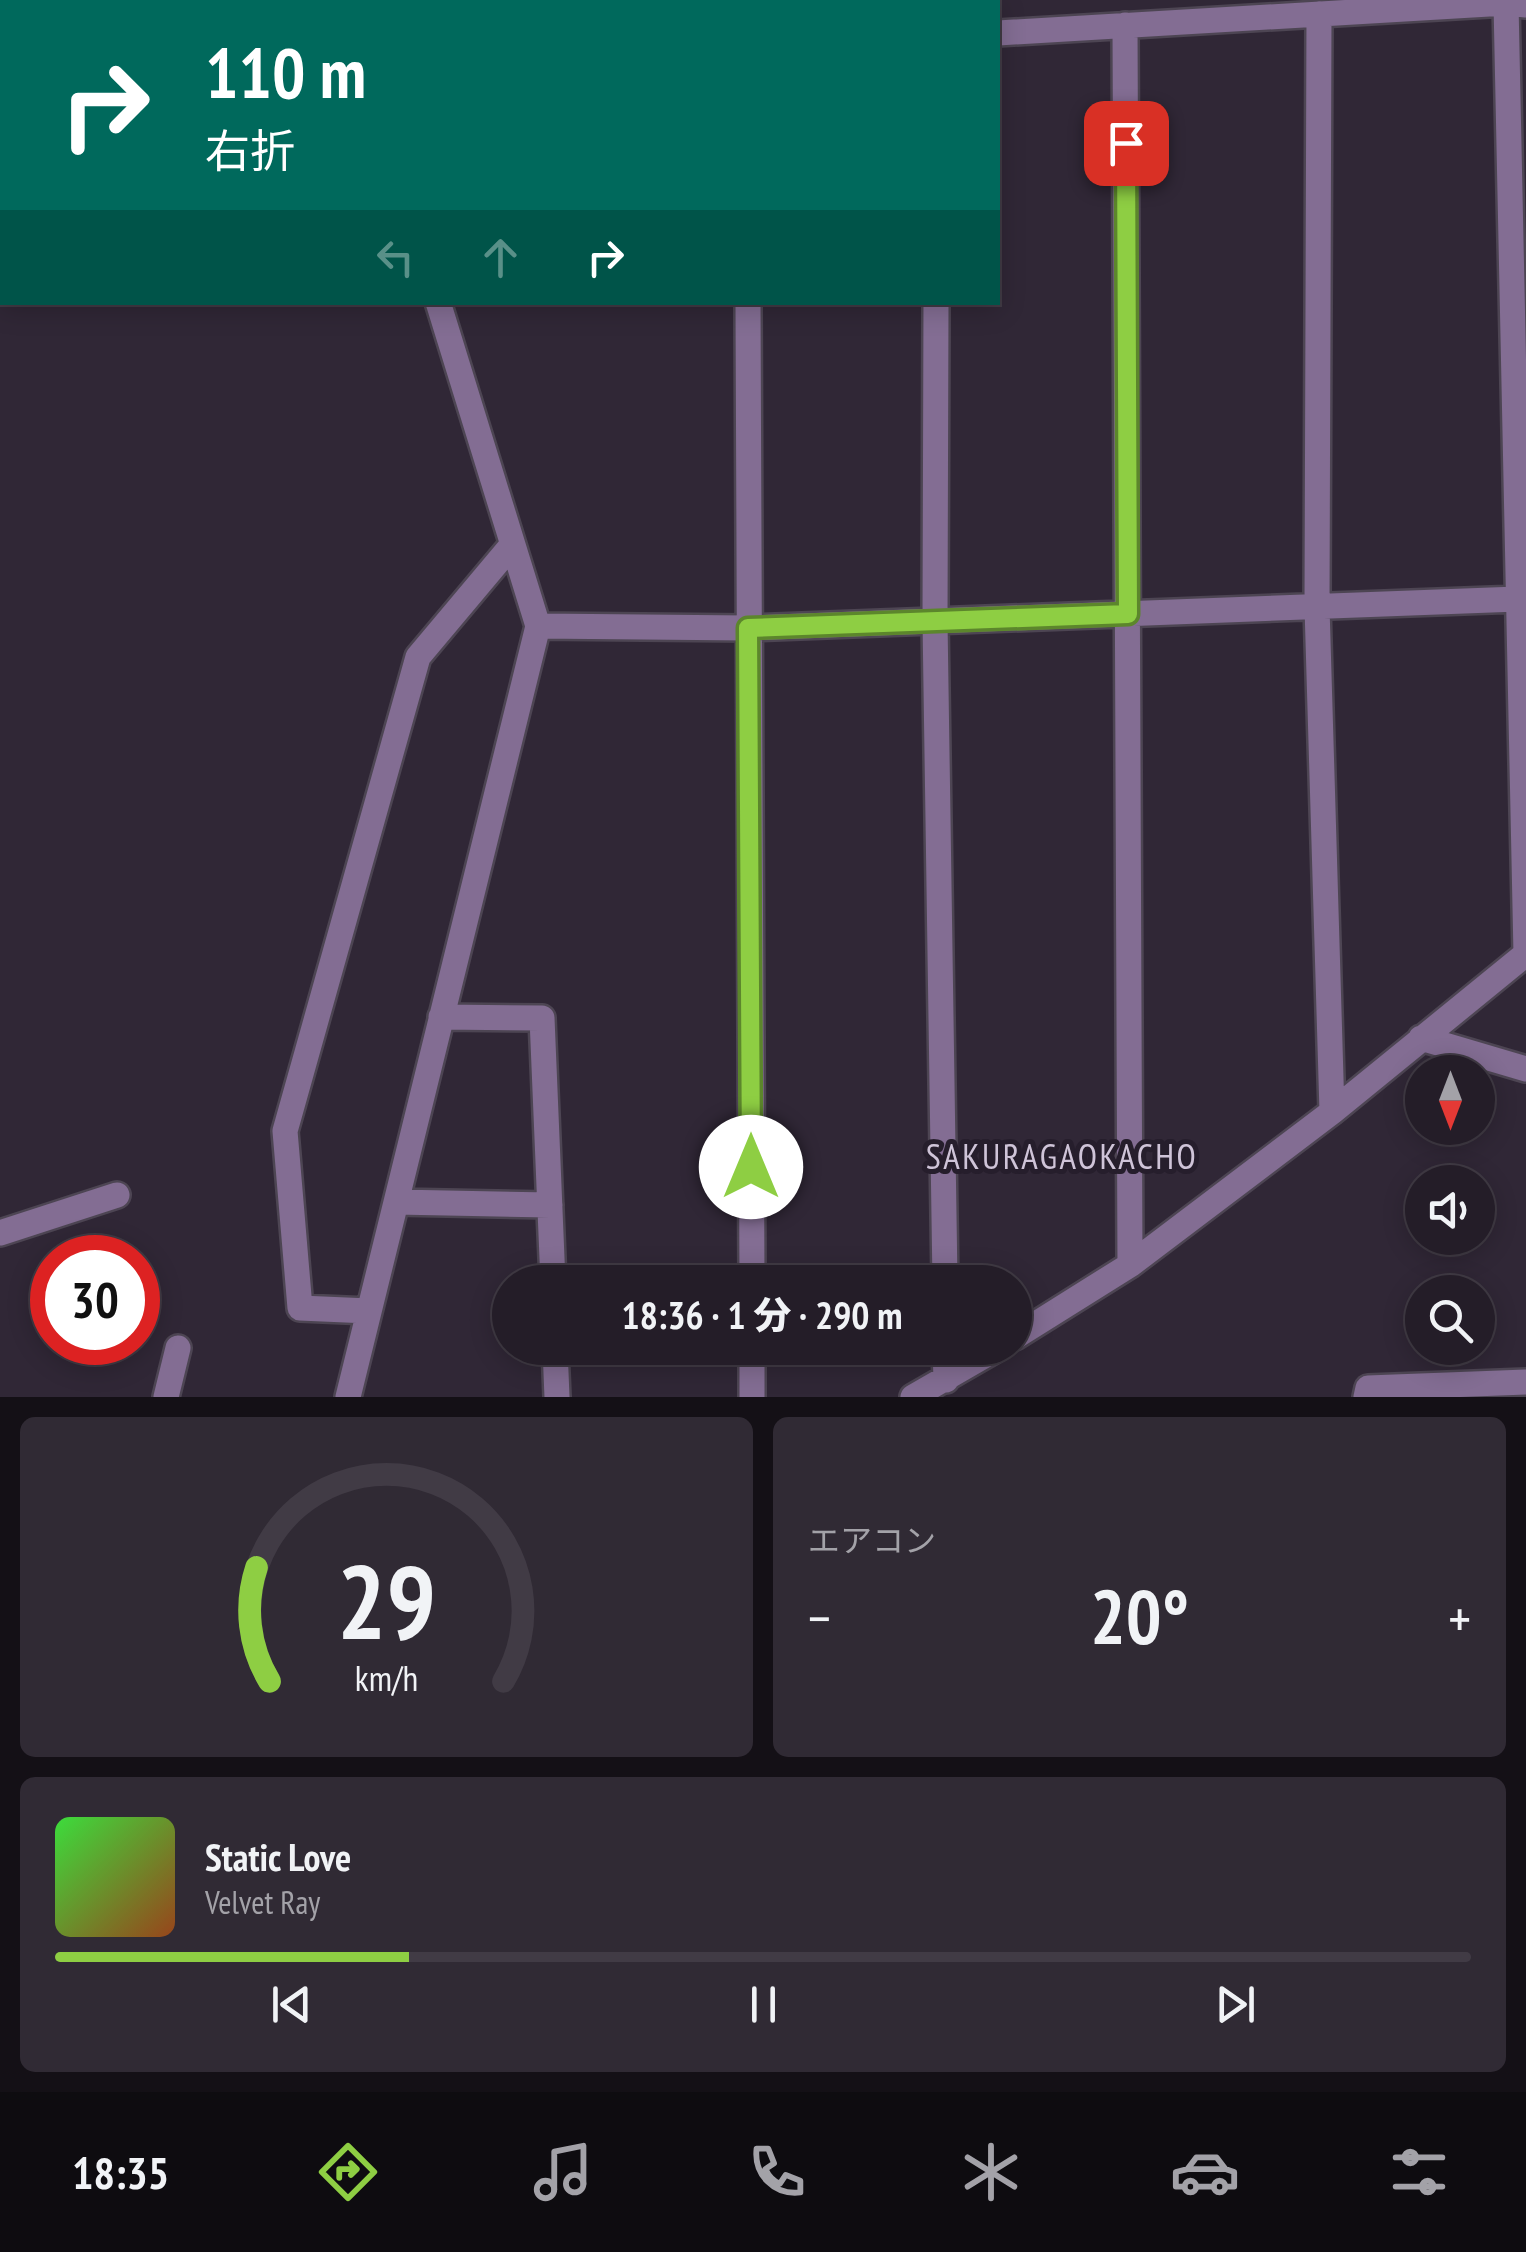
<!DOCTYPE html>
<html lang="ja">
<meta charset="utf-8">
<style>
body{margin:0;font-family:"PT Sans Narrow","Noto Sans JP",sans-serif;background:#302a34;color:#f1f3f6;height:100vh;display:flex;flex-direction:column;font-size:38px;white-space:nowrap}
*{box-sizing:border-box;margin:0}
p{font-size:32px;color:#a3a2a8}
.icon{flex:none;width:55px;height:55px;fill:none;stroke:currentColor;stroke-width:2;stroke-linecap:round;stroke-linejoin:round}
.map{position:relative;height:1397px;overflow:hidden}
.details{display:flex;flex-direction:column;gap:20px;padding:20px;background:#141016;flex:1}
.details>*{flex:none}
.guide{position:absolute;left:0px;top:0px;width:1000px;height:305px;box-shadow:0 5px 25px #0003,0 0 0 2px #413b45;background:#00695c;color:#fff;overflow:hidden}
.needle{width:65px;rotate:180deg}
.controls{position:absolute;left:1405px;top:1055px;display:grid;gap:20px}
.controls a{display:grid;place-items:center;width:90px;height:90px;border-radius:50%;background:#241d28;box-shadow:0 5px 25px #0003,0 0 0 2px #413b45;font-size:50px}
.speed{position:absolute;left:30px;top:1235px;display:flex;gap:20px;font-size:50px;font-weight:700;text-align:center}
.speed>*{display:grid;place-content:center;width:130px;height:130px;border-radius:50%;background:#241d28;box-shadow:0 5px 25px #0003,0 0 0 2px #413b45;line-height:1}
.speed .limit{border:15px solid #d22;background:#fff;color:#111}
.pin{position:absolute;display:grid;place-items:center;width:85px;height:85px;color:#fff;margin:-42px;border-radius:20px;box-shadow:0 5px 15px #0006}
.me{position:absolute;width:110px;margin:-55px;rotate:0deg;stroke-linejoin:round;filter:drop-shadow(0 0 8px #0008)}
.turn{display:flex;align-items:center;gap:35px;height:210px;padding:0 40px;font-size:45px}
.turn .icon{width:130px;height:130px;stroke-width:2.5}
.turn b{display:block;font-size:70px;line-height:85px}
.lanes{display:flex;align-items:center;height:95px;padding:0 40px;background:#0003;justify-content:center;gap:50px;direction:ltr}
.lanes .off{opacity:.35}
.big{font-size:75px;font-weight:800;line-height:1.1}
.details .tile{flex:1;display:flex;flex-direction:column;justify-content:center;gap:15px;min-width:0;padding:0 35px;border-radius:15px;background:#302a34}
.details .dial{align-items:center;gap:0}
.dial svg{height:260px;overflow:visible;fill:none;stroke:#413b45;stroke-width:7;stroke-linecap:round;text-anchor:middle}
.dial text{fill:#f1f3f6;stroke:none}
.song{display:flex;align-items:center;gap:30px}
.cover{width:120px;height:120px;border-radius:15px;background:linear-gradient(135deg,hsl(120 70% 55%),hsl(20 70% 35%))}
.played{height:10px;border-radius:5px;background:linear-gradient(90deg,#8ece43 25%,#413b45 25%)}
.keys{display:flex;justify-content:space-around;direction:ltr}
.heat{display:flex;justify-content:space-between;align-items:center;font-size:55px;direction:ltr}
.details .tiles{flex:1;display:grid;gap:20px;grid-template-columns:1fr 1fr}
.tile:last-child{grid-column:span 2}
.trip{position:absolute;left:492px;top:1265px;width:540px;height:100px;border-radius:50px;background:#241d28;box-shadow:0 5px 25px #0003,0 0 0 2px #413b45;font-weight:800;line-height:100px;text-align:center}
.dock{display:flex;height:160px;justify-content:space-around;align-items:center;background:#0e0c10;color:#a3a2a8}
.dock .icon{width:70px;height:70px}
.dock .on{color:#8ece43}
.dock b{font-size:45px;color:#f1f3f6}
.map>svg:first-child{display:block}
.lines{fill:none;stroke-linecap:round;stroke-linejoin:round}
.minor-casing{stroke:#4d4553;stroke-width:30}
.major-casing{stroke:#4d4553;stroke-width:30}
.minor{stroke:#836d93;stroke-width:25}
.major{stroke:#dbadfc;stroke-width:25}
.route-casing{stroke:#5c862c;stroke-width:25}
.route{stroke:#8ece43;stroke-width:18}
.labels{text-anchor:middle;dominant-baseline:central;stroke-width:10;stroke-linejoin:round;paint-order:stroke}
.quarter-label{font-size:35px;letter-spacing:2.5px;fill:#cfc4d8;stroke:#261e2c}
</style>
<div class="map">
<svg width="1526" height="1397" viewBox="0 0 1526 1397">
<rect width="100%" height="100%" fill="#302736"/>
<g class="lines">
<g class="minor-casing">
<path id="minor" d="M219 0 223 2
M140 2 141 0
M1506 3 1526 954
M1319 14 1317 607 1332 1112
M1125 25 1130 1265
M998 33 1506 3 1526 5
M0 106H2
M748 302 752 1282
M936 302 935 621 945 1282
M538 626 748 628 1518 599
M441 1017 542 1018 553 1282
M1421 1038 1526 1069
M396 1202 550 1205
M0 1233 117 1195
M369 1311 300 1308 285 1131 418 657 512 545
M1015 1337 1130 1265 1332 1112 1526 954
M555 1348 557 1397
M752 1348V1397
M945 1348 946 1380
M166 1397 178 1348
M348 1397 538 626 438 302
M913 1397 998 1348
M1366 1397 1368 1388 1526 1382"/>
</g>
<g class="major-casing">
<path id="major" d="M25 2 26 0
M0 89 2 81"/>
</g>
<use href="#minor" class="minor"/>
<use href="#major" class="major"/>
</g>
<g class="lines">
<g class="route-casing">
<path id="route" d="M751 1167 748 628 1128 614 1126 143"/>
</g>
<use href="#route" class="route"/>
</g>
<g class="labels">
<g class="quarter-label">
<text x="1062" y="1156">SAKURAGAOKACHO</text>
</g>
</g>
</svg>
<div class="controls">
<a><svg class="needle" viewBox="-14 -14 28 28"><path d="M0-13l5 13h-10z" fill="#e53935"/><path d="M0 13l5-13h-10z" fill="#a3a2a8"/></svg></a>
<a><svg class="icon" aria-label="sound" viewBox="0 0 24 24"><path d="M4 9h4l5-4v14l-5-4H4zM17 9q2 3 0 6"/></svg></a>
<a><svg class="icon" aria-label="search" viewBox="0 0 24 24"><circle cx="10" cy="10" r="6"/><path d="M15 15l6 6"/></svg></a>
</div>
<div class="speed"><div class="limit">30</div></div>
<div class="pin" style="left:1126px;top:143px;background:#d93025"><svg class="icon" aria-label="arrive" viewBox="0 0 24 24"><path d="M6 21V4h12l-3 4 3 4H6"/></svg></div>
<svg class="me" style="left:751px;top:1167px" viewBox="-20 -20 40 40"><circle r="19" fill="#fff"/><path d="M0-13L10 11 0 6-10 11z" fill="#8ece43"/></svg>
<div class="trip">18:36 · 1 分 · 290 m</div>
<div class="guide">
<div class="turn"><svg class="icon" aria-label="right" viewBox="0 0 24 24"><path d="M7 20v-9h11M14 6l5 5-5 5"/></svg><div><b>110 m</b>右折</div></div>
<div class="lanes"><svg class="icon off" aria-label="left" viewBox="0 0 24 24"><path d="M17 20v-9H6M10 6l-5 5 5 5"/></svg><svg class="icon off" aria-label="ahead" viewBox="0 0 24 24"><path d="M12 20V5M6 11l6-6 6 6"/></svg><svg class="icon" aria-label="right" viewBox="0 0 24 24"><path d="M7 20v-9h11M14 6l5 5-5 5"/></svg></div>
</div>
</div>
<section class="details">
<div class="tiles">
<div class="tile dial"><svg viewBox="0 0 100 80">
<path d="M14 69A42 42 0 1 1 86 69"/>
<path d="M14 69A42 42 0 0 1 10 34" stroke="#8ece43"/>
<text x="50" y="56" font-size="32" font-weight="700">29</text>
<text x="50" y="72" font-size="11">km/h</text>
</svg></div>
<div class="tile"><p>エアコン</p>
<div class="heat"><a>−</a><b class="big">20°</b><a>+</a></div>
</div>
<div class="tile">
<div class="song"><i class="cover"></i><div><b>Static Love</b><p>Velvet Ray</p></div></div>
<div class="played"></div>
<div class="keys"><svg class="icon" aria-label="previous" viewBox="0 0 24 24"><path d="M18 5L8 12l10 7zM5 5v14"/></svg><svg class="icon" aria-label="pause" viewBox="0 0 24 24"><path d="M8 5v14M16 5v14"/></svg><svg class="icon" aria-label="next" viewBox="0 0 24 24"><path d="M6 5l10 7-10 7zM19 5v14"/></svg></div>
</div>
</div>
</section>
<nav class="dock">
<b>18:35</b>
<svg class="icon on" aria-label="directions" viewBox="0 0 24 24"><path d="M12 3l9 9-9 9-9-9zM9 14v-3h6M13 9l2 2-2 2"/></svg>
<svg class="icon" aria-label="music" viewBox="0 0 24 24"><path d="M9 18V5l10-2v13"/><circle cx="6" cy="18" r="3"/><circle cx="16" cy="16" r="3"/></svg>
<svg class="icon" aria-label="phone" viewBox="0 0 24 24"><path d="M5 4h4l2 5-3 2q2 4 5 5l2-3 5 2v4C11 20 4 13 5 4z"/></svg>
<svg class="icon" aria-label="climate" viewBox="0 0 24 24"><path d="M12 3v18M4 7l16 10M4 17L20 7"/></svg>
<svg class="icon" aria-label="car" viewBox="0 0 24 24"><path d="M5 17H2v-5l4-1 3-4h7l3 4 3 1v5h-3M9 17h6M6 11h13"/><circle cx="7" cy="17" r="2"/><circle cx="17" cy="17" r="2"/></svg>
<svg class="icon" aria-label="filters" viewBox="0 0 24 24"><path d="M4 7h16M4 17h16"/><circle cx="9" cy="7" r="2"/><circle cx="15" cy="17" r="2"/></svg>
</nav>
